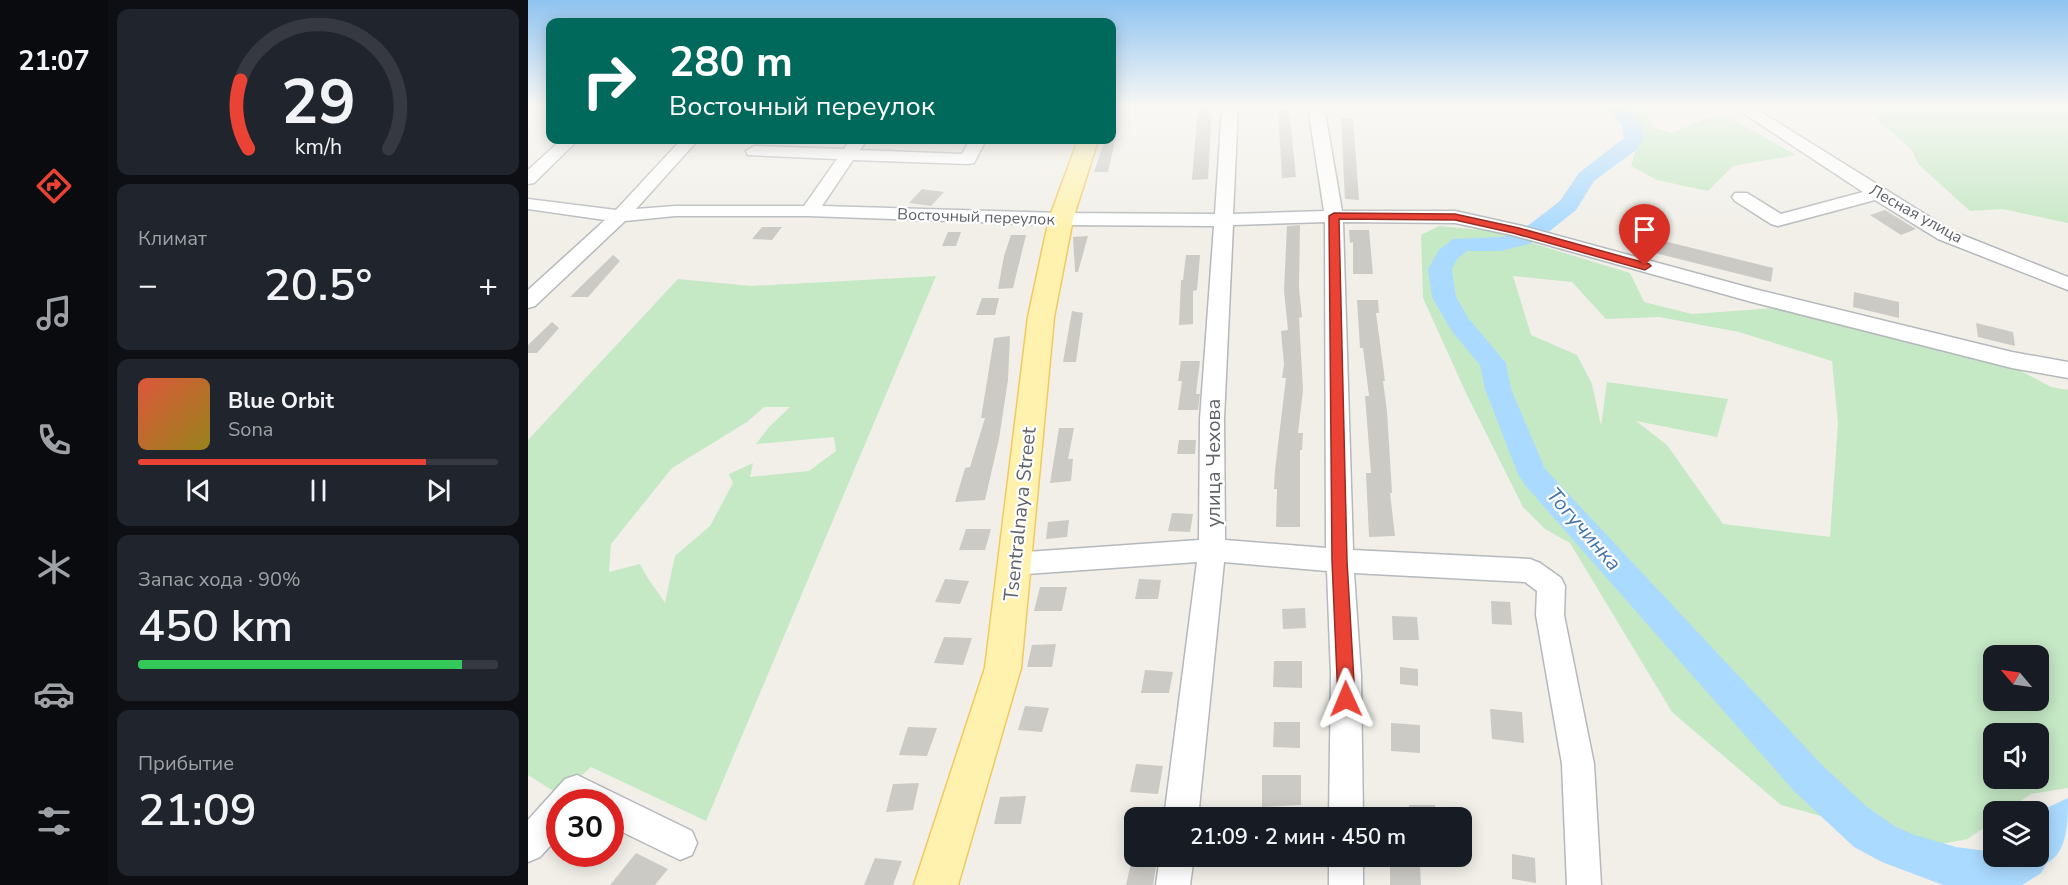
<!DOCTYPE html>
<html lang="ru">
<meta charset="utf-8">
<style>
body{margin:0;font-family:"Nunito Sans",sans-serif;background:#20242c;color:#f1f3f6;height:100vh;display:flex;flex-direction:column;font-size:22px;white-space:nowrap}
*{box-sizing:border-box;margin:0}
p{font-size:20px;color:#9ea1a6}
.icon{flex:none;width:33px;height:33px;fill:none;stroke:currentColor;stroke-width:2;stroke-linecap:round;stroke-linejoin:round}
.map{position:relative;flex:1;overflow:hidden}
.details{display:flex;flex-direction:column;gap:9px;padding:9px;background:#0d0f14;width:420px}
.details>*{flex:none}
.top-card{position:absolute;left:18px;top:18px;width:570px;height:126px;border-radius:12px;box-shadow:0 3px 15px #0003;background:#00695c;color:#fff;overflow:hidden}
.needle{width:39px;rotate:299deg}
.buttons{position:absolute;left:1455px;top:645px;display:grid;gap:12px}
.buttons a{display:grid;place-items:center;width:66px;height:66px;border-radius:12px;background:#171b24;box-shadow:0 3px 15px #0003;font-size:30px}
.speed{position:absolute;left:18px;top:789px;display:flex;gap:12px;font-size:30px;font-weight:700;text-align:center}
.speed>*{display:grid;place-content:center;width:78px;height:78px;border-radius:50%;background:#171b24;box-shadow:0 3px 15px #0003;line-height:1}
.speed .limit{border:9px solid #d22;background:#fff;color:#111}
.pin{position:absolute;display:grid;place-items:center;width:51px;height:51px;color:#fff;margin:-62px -26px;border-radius:50% 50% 50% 0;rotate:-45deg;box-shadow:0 0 6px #0007}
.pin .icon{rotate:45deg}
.me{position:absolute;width:66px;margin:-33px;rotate:359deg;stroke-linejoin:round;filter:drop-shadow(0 0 4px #0008)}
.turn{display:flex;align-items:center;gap:21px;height:126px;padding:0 24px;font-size:27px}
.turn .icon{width:78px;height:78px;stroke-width:2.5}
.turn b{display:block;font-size:42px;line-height:51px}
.big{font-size:45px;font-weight:600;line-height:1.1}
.details .widget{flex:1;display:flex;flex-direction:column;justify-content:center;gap:9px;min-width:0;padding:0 21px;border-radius:12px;background:#20242c}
.details .dial{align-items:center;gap:0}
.dial svg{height:156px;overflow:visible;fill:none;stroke:#363941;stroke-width:7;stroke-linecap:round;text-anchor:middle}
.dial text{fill:#f1f3f6;stroke:none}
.song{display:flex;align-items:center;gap:18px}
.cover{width:72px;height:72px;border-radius:9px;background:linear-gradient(135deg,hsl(10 70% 55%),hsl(50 70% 35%))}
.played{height:6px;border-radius:3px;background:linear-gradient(90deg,#ea4335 80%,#363941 80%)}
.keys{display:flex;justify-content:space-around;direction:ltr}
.heat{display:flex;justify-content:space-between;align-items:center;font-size:33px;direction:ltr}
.charge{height:9px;border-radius:4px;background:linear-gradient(90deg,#34c759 90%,#363941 0)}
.trip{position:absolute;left:596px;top:807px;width:348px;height:60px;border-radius:12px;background:#171b24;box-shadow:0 3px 15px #0003;font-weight:600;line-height:60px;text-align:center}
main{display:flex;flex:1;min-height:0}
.tab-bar{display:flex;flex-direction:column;width:108px;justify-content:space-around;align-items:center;background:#090b0e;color:#9ea1a6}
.tab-bar .icon{width:42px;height:42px}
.tab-bar .selected{color:#ea4335}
.tab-bar b{font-size:27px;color:#f1f3f6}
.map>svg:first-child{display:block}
.green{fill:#c5e8c5;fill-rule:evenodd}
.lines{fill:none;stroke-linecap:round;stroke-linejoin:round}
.river{fill:#aadaff;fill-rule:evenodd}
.building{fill:#cccac5}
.minor-casing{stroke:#b5b8bc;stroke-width:3}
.major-casing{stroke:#f2c960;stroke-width:3}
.minor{fill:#fff;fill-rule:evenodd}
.major{fill:#fff2af;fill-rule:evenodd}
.route{fill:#ea4335;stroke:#982c22;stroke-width:1.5}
.labels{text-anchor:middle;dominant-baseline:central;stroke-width:4.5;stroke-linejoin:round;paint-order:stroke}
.far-street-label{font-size:16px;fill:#5f6368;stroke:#fff}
.street-label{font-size:20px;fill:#5f6368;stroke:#fff}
.water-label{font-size:21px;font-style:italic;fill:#4174aa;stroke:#fff}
</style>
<main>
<nav class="tab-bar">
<b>21:07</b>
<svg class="icon selected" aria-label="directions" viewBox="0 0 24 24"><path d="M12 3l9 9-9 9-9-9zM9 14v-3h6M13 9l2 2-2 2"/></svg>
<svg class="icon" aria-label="music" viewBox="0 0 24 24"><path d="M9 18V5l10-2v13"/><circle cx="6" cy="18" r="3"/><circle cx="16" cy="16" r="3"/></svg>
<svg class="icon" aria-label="phone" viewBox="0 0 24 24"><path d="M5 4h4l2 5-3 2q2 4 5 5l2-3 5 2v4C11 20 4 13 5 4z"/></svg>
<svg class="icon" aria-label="climate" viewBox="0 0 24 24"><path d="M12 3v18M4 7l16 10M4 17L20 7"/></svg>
<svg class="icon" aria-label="car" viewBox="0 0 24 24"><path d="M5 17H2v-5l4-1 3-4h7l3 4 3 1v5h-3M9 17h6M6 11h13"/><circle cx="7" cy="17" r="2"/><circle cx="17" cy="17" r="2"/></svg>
<svg class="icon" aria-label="filters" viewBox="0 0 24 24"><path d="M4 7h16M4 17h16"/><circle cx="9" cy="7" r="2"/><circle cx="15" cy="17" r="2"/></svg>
</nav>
<section class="details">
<div class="widget dial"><svg viewBox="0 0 100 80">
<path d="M14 69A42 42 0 1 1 86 69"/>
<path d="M14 69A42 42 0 0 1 10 34" stroke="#ea4335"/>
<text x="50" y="56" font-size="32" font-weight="700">29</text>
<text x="50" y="72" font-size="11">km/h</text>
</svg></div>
<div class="widget"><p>Климат</p>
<div class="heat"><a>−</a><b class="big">20.5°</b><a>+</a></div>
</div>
<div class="widget">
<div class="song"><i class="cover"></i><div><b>Blue Orbit</b><p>Sona</p></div></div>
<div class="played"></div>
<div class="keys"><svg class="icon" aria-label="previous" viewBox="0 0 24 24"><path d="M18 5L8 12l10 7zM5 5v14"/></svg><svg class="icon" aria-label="pause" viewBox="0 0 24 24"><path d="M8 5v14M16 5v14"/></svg><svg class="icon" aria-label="next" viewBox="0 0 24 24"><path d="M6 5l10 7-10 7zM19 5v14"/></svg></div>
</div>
<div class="widget"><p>Запас хода · 90%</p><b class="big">450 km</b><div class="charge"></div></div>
<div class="widget"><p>Прибытие</p><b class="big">21:09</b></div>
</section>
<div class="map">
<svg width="1540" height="885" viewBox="0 0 1540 885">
<rect width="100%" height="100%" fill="#f1efe8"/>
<path class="green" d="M1089 107H1118L1124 127 1143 133 1193 113 1268 155 1205 166 1180 191 1129 180 1103 166 1113 131Z
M1335 107H1540V223L1475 209 1442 211 1391 165 1383 149Z
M911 226 964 231 1102 273 1116 302 1164 314 1247 308 1480 364 1523 387 1540 390V788L1503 794 1478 811 1466 812 1465 821 1440 839 1402 846 1253 805 1144 712 1042 543 1017 529 995 507 938 393 895 298 893 235ZM985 276 1044 282 1078 319 1131 317 1211 332 1304 361 1310 423 1302 537 1195 524 1139 445 1108 421 1189 437 1200 399 1079 382 1073 426 1064 384 1049 355 1003 335ZM1466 656H1510V700H1466ZM1466 734H1510V778H1466Z
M408 276 178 821 63 767 32 795 0 775V440L150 279 223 286ZM236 407H262L241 427 228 444 306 437 308 451 281 471 222 477 225 463 201 474 205 483 182 526 147 556 137 603C129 590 119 579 112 564L81 572 83 544 144 468 219 422Z"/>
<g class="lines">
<path class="river" d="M1077 107H1097L1113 123 1116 138 1108 150 1066 181 1048 210 1018 234 1001 244 973 251H939L929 259 924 269 928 297 941 319 978 363 983 389 1017 469 1293 764 1338 806 1366 826 1387 835 1428 847 1466 852V856H1510V812L1540 798C1540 821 1540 852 1519 863L1513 873 1494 885H1415L1354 862 1326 847 1266 791 997 485 990 474 957 389 952 365 923 330 904 297 900 269 911 250 925 239 973 237 985 234 1002 224 1032 201 1051 173 1096 138 1094 125Z"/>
</g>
<path class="building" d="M670 107H684L680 179 664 180Z
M761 108 768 177 754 178 750 109Z
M813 118H825L831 200 817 199Z
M584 126 590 128 580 172H566L577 140H584Z
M394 189 416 192 403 206 381 203Z
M1357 210 1388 229 1373 235 1342 215Z
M772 225 771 288 774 317 771 318 775 390 770 433H775L774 450H772V527H748L749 489H746L747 470 758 378H754L756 364 753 331 760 330 756 291 759 226Z
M234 227H254L244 240 224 239Z
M821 230H841L845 274H825V242L822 243Z
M420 232H433L428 246H414Z
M483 235H498L485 288 470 289 476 256Z
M560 236 550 272H547L545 237Z
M1128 239 1245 268 1243 282 1123 252Z
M85 255 92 261 60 297H42Z
M658 255H672L669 290 665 291V324L651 325 653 280H655Z
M1326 292 1371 302V318L1325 307Z
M454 298H471L467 315H448Z
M829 300H850L851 313H848L857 381H855L859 411 864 493H862L867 536 841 537 838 473H843L837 396H841L835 348H832Z
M544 311 555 313 548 362H535Z
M24 322 31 328 9 353H0V345Z
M1448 323 1485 332 1487 346 1450 337Z
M482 336 480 380 471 439 457 500 427 502 437 468 442 467 457 418H453L466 338Z
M653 361H672L668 394H672L670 410H650L654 381H650Z
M531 428H546L540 459H545L543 481 522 483Z
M651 440H668L667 454H649Z
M644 513 665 514 662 532 640 531Z
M541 520 539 537 518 539 520 522Z
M438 529H463L457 550H431Z
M417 579 441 581 432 604 407 602Z
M611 579 633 580 630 599H607Z
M512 587H539L534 611H506Z
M963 601 982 602 984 625 964 624Z
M777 608 778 628 755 629 754 609Z
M864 616 889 617 891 640H865Z
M416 637 444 638 435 665 406 663Z
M528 644 524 667H499L504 645Z
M746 661H774V688L745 687Z
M872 667 890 669V686L872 684Z
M617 670 645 672 641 693H613Z
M497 706 521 708 514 732 490 730Z
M962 709 994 712 996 743 964 739Z
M746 722H772V748L745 747Z
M863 723 892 725V753L863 751Z
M380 727 409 728 399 756 371 755Z
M608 764 635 766 630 794 602 792Z
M734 775H773V805L734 807Z
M391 783 385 810 358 812 365 784Z
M498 796 493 824H466L472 797Z
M881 805H907L908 818H882Z
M108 853 140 869 127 885H82Z
M984 854 1007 858 1008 883 984 879Z
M347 858 374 861 365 885H336Z
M603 863 628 866 625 885H598Z
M862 863 892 865 893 885H862Z"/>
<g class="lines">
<g class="minor-casing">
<path id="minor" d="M694 107H710L705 214 796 211 780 107H796L814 211H927L994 226 1226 289 1484 352 1540 362V378L1484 368 1224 302 984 235 927 223 815 222 825 550 1002 559 1012 563 1033 578 1037 586 1036 615 1066 764 1073 885H1039L1034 764 1008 615 1009 591 997 582 826 573 833 675 835 818H801L803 675 799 571 696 562 670 818H636L669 562 486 575 476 572 473 564 476 556 486 553 671 540 672 419 686 226 533 225 281 216H147L97 221 7 306 0 308V290L77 220 0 209V199L88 210 153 140H170L108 209 147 206H276L309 159 220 155 218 151 226 146 316 149 322 140H330L336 144 332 150 434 154 442 140H458L446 163 440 164 325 160 294 206 533 213 687 214ZM797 222 798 548 697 540 696 419 705 225Z
M1206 107H1225L1424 231 1540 277V290L1410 239 1347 200 1250 226 1243 224 1207 201 1204 197 1207 193H1219L1253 214 1335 192Z
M33 140H50L6 183 0 184V170Z
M49 775 164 831 169 843 164 855 152 860 82 826V802H32V835L12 857 0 862V820L37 779Z
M632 856H666L662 885H628Z
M801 856H835V885H801Z"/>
</g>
<g class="major-casing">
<path id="major" d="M550 140H570L545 219 526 317 493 668 430 885H386L457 668 500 317 521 219Z"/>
</g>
<use href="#minor" class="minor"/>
<use href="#major" class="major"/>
</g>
<linearGradient id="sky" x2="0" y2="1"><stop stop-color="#8fc3f1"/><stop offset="0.46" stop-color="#f9f8f5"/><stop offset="1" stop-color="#f9f8f5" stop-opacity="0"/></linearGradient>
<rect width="1540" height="231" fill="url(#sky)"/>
<path class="route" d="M806 213 927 214 991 228 1121 264 1123 266 1117 270 985 233 927 220 811 219 819 561 827 699 824 705 818 707 812 705 810 699 804 561 801 216Z"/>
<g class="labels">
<g class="far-street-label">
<text transform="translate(1388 214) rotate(29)">Лесная улица</text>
<text transform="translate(448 217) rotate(2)">Восточный переулок</text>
</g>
<g class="street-label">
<text transform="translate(685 463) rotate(-90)">улица Чехова</text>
<text transform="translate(492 514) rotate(-84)">Tsentralnaya Street</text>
</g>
<g class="water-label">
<text transform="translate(1056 529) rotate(49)">Тогучинка</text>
</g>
</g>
</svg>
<div class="buttons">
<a><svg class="needle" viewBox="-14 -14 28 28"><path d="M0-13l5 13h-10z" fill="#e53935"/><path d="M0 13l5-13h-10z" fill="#9ea1a6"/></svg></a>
<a><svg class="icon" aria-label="sound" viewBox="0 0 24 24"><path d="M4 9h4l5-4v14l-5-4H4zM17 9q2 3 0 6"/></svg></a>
<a><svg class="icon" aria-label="layers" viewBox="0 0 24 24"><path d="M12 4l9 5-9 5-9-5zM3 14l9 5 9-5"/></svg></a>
</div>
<div class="speed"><div class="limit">30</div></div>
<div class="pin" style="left:1117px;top:266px;background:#d93025"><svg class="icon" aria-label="arrive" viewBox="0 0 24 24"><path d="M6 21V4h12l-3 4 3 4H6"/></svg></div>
<svg class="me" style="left:818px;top:699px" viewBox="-20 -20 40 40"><path d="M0-17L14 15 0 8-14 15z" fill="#ea4335" stroke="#fff" stroke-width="4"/></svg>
<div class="trip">21:09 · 2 мин · 450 m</div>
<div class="top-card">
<div class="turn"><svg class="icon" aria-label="right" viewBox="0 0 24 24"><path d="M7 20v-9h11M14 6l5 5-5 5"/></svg><div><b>280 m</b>Восточный переулок</div></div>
</div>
</div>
</main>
